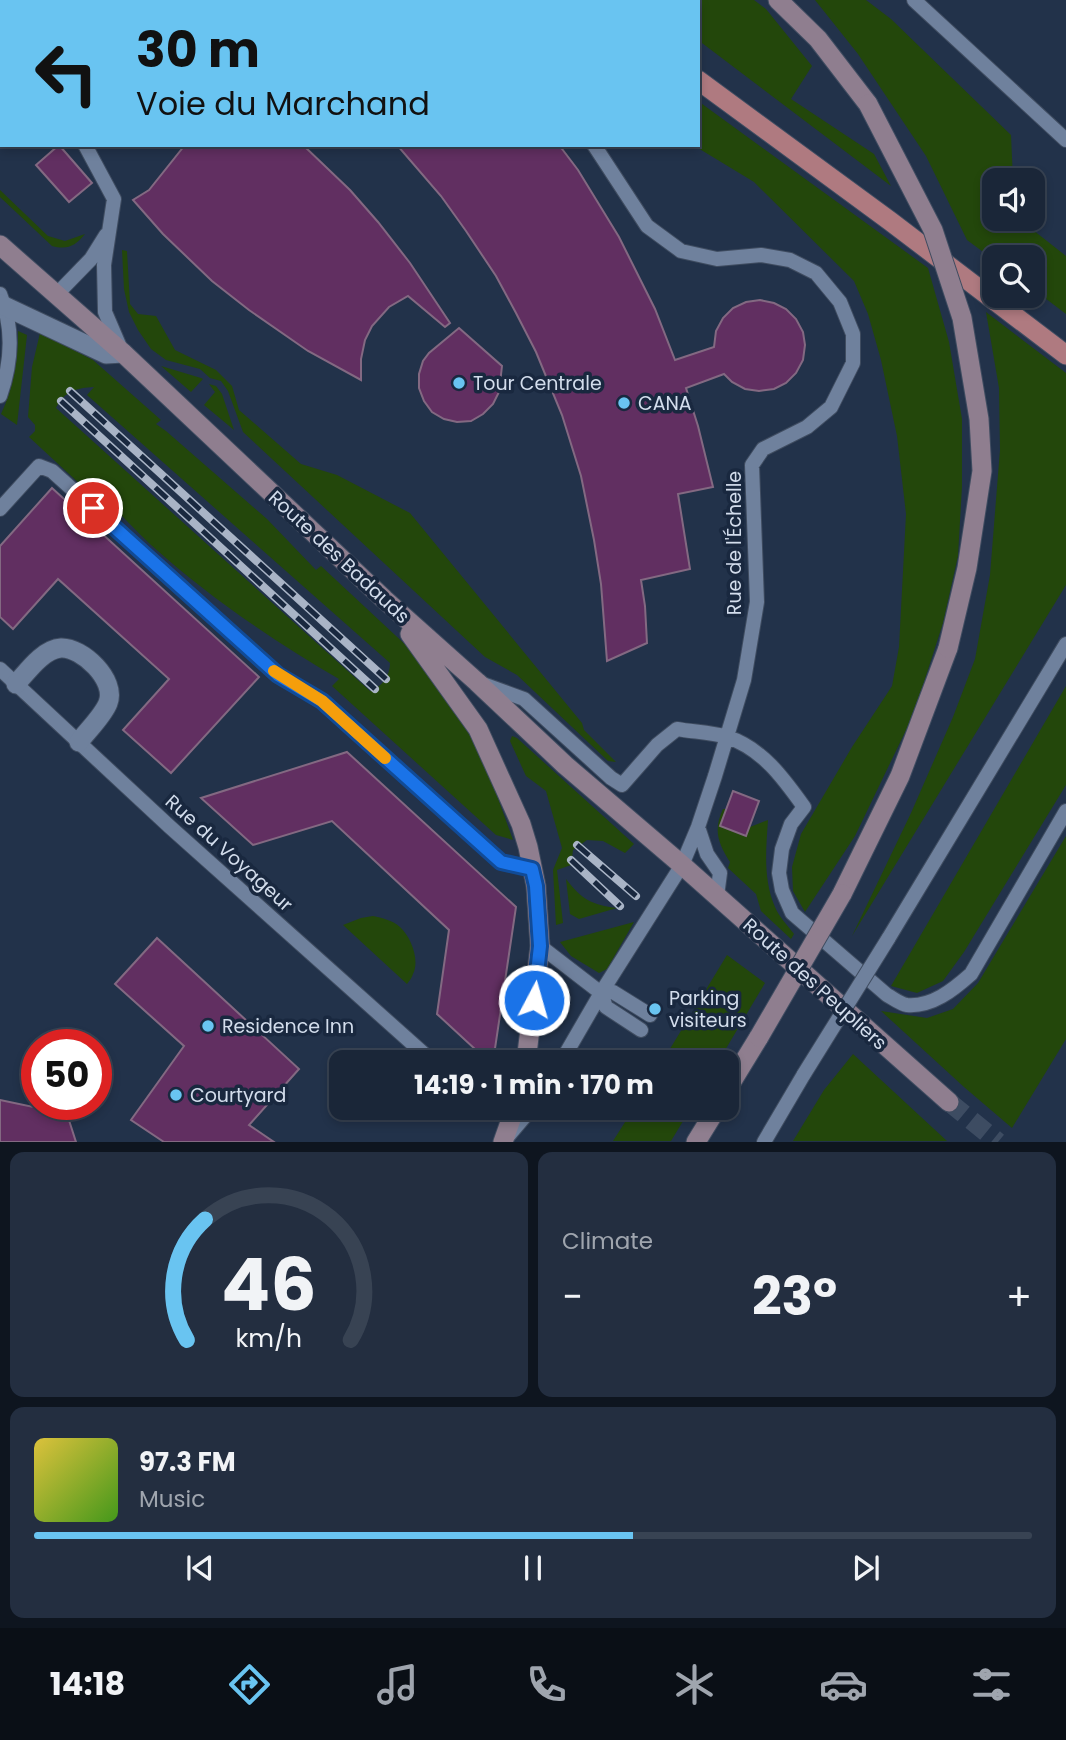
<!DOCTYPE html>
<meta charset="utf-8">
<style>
body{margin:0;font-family:Poppins,sans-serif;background:#232e40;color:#f1f3f6;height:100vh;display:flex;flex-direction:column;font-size:26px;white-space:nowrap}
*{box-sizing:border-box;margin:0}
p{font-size:23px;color:#9fa5ae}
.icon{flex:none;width:38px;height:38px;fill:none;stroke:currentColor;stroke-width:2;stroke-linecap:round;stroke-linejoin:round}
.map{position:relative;height:1142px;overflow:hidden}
.side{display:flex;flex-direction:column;gap:10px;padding:10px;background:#0e151f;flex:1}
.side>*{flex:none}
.banner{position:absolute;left:0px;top:0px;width:700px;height:147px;box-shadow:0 4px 10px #0003,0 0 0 2px #384353;background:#69c4f1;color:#111;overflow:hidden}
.fabs{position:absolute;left:982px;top:168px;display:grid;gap:14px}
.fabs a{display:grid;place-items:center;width:63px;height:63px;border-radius:14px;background:#1a2638;box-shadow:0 4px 10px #0003,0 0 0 2px #384353;font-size:35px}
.speed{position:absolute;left:21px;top:1029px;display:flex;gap:14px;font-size:35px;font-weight:700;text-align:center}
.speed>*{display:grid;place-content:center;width:91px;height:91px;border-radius:50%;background:#1a2638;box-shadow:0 4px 10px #0003,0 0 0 2px #384353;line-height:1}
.speed .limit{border:10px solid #d22;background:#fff;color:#111}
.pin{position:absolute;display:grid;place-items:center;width:60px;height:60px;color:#fff;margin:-30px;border:4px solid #fff;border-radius:50%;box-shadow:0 2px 7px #0007}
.me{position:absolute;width:77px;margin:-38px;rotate:6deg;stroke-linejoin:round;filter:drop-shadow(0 0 5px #0008)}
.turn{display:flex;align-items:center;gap:24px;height:147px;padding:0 21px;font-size:32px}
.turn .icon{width:91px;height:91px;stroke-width:2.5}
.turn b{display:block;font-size:49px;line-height:60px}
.big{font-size:52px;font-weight:700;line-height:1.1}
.side .tile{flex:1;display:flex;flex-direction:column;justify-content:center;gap:10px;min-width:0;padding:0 24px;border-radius:14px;background:#232e40}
.side .dial{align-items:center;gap:0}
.dial svg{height:182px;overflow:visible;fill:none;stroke:#384353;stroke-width:7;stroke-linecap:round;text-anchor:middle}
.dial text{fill:#f1f3f6;stroke:none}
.song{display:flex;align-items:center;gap:21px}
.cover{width:84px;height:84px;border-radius:10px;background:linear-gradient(135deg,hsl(50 70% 55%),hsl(100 70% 35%))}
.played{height:7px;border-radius:4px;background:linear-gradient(90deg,#69c4f1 60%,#384353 60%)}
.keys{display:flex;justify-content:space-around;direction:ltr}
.heat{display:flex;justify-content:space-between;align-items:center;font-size:38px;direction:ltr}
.side .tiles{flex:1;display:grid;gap:10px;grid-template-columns:1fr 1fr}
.tile:last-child{grid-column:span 2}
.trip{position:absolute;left:329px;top:1050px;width:410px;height:70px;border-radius:14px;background:#1a2638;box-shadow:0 4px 10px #0003,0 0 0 2px #384353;font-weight:700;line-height:70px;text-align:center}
.tab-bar{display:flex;height:112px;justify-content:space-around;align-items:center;background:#0a0f16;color:#9fa5ae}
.tab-bar .icon{width:49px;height:49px}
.tab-bar .on{color:#69c4f1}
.tab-bar b{font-size:32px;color:#f1f3f6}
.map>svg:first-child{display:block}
.green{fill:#23470b;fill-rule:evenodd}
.building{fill:#612f61;stroke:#836982;stroke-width:2}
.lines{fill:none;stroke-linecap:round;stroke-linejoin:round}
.secondary-tunnel{stroke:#3d4c62;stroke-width:19;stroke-dasharray:19 10;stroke-linecap:butt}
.service-casing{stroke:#3f4c60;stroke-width:16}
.minor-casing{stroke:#3f4c60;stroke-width:21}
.secondary-casing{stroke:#3f4c60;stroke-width:21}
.primary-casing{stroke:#3f4c60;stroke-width:21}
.service{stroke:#6f819d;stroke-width:14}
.minor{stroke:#6f819d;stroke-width:19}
.secondary{stroke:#8f7e8f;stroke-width:19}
.primary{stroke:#af7a80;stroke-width:19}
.rail-casing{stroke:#a9b4c6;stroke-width:8}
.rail{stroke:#19283f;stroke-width:5;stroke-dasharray:16;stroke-linecap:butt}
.service-bridge-casing{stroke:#3f4c60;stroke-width:16;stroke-linecap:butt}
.secondary-bridge-casing{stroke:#3f4c60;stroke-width:21;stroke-linecap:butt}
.service-bridge{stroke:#6f819d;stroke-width:14}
.secondary-bridge{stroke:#8f7e8f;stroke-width:19}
.route-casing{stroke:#114b97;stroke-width:18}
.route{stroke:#1a73e8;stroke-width:12}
.slow{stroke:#f59e0b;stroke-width:12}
.poi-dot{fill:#69c4f1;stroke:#19283f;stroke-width:2.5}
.labels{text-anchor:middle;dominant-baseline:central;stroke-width:7;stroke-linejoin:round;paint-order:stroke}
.poi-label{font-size:19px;fill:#d3ddec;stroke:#19283f;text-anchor:start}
.street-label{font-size:19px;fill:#d3ddec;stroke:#19283f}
</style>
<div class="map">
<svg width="1066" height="1142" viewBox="0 0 1066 1142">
<rect width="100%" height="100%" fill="#22324a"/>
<path class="green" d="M648 0H754L766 9 812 66 791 99 874 154 891 186 698 40V2H650Z
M815 0H866L891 19 1011 135 1013 180H994V219H1019L1066 256V314L1033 289 1032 257H994V260L967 240 926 156 858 54Z
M698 101 928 268 949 342 962 419V486L958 556 943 623 924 682 907 728 855 836 805 912 793 891 792 867 801 834 852 747 892 686 899 647 906 514 897 436 881 360 868 314 854 281 754 182 693 145H698Z
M0 190 48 236 65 241 85 234C75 246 68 250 52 246L0 197Z
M122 250 127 251 130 304 138 314 156 316 175 350 216 370 232 386 239 410 301 464 337 475 410 513 582 723 584 730 616 762 608 761 517 675 485 657 243 432 228 391 221 381 210 378 200 369 166 360 151 349 138 330 129 312 124 289Z
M986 312 1066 373V585L852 936 911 813 953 717 975 659 990 575 1000 450 999 388Z
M18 331 27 335 17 425 1 414C14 387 18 360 18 331Z
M40 333 93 360 161 420 156 424 166 431 267 519 316 570 321 566 410 649 435 679 472 739 490 776 513 840 496 835 332 686 339 679C272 640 209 597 151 545 129 524 108 501 87 479L82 486 29 437 35 431V425L28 417 32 367ZM94 387 87 395 390 663C390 676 382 687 370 691L56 408C64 391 77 388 94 387Z
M161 366 201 378 203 379 191 392Z
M209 384 216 386 222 394 234 430 204 405 215 392Z
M1066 686V785L964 952 943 981 917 993 891 986Z
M512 736 517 738 634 844 625 853 603 841 587 840 573 850 571 865 557 870 563 923 556 925 553 870 562 848 546 791 526 776 510 741Z
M723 809H727L721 826 746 836 750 827 768 820C766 850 763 879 775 907 779 917 788 926 794 934L791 939 761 911 756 894 728 868 730 862C718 843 713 830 723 809Z
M1066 836V1039L1012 1128 964 1087 881 1011 927 1018 953 1009 978 983Z
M566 879C581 899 592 905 617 908L579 919 570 914Z
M373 916C382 918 392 920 400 927 411 937 420 960 413 974 412 978 409 981 407 984L343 925 361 918Z
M634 922 607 969 599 973 571 956 560 942Z
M727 955 765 983 718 1062H662Z
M853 1054 947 1141H793L824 1090Z
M634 1108H691L671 1141H613Z"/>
<path class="building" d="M59 145 92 183 69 202 36 165Z
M185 145H303L350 190 378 222 410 263 450 323 445 327 408 296 389 307 372 326 365 340 361 359V380L308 351 249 310 212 281 163 234 133 200 149 190Z
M397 145H559L578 170 619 237 655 309 675 360 714 347 716 331 723 318 733 308 746 302 760 300 774 303 786 309 796 319 803 332 805 345 803 360 796 373 786 383 774 389 759 391 745 389 732 382 724 374 686 388 698 426 713 487 678 494 690 569 641 580 645 606 647 643 607 661 601 584 594 540 581 476 562 415 536 352 516 313 496 276 466 231 441 196Z
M459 328 502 366 499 392 493 404 483 414 471 421 457 422 444 419 432 412 424 401 419 388V374L423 361 429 353Z
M52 488 259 677 171 773 123 730 169 679 58 579 13 629 0 617V546Z
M347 752 516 907 493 1062H489L437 1014 449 930 332 821 253 845 201 798Z
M733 791 759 801 746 836 720 826Z
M157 938 299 1069 249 1125 274 1142H164L131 1120 184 1046 115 984Z
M0 1100 67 1114 76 1142H0Z"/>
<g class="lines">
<path class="secondary-tunnel" d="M949 1102 998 1142"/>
<g class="service-casing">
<path id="service" d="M399 0 401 2
M914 0 1066 140
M63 2 65 0
M0 29 2 32
M0 84 2 82
M85 145 114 199 104 265 105 312 120 347
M0 294C14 328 12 362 0 396
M56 295 91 259 106 235
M0 509 39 466 52 471 278 675 322 701 501 862 532 868
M0 669 170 827 433 1062
M483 684 524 699 611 778 622 785 657 745 677 729C693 732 711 732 727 737 762 748 784 779 804 807L791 824 782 849 779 873 782 890 792 913 887 995C893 998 900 1004 907 1005 932 1007 953 990 971 974L1066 811
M698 827 707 854 720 873 717 896
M888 939 1066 644
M540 946 601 993 606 1007 641 1030
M601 993 613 992 650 1015
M561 1062 601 993 682 865 698 827 715 776 744 680 757 602 752 465 763 449 807 427 831 407 853 363V334L840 302 816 273 790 260 761 255 717 259 681 251 647 226 594 145
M509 1135 532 1108
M764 1142 804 1074"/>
</g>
<g class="minor-casing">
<path id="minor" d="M0 304 106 354 123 353
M16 684C27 672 43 649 61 648 82 647 117 680 108 703 103 716 87 731 79 742"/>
</g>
<g class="secondary-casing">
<path id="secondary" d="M778 0 818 39 868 104
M0 245 123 353 384 599 477 682 565 765 682 865 949 1102
M410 634 478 729 521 824 528 847 536 886 540 946 526 1062
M842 894 900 776 948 648
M726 1091 759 1037
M503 1142 515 1108
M696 1142 717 1108"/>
</g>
<g class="primary-casing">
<path id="primary" d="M589 0 592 2
M620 0 621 2
M698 80 890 221 1066 355"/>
</g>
<use href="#service" class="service"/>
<use href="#minor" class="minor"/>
<use href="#secondary" class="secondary"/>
<use href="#primary" class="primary"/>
<g class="rail-casing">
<path id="rail" d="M70 391 386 679
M61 401 375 689
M577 845 636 896
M571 860 620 906"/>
</g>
<use href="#rail" class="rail"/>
<g class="service-bridge-casing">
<path id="service-bridge" d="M804 1074 888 939"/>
</g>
<g class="secondary-bridge-casing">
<path id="secondary-bridge" d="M868 104 933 230 962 318 979 419 982 471 967 568 948 648
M759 1037 842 894"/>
</g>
<use href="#service-bridge" class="service-bridge"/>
<use href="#secondary-bridge" class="secondary-bridge"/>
</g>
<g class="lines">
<g class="route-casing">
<path id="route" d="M93 508 278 675 322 701 501 862 532 869 536 886 540 946 534 1000"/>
</g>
<use href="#route" class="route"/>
<path class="slow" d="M274 671 322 701 385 758"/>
</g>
<g class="poi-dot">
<circle cx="459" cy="383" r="7"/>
<circle cx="624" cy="403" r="7"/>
<circle cx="655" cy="1009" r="7"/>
<circle cx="208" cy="1026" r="7"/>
<circle cx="176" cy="1095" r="7"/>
</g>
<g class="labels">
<g class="poi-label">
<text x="473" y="383">Tour Centrale</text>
<text x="638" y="403">CANA</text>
<text x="669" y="998">Parking<tspan x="669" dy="22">visiteurs</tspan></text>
<text x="222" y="1026">Residence Inn</text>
<text x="190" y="1095">Courtyard</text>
</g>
<g class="street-label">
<text transform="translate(734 543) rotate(-90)">Rue de l'Échelle</text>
<text transform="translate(339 557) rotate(43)">Route des Badauds</text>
<text transform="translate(229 853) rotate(42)">Rue du Voyageur</text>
<text transform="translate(815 984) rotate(42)">Route des Peupliers</text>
</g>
</g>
</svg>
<div class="fabs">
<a><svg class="icon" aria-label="sound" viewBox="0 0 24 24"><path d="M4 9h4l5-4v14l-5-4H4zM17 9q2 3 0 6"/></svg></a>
<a><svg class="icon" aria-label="search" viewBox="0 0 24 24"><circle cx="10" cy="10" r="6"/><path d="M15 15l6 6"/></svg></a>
</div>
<div class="speed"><div class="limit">50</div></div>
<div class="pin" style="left:93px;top:508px;background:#d93025"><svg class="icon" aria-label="arrive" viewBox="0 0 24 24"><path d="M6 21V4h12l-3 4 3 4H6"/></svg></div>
<svg class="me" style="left:534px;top:1000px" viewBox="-20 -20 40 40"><circle r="17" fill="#1a73e8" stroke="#fff" stroke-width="3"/><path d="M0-11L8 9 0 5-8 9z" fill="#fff"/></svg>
<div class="trip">14:19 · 1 min · 170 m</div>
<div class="banner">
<div class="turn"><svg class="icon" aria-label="left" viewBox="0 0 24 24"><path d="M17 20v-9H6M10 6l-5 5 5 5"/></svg><div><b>30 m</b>Voie du Marchand</div></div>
</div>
</div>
<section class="side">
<div class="tiles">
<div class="tile dial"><svg viewBox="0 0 100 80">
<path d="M14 69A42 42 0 1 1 86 69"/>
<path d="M14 69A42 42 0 0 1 22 16" stroke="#69c4f1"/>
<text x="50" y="56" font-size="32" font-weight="700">46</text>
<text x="50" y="72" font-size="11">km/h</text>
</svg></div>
<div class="tile"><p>Climate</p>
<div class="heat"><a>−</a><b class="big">23°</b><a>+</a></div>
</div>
<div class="tile">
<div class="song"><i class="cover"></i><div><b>97.3 FM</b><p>Music</p></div></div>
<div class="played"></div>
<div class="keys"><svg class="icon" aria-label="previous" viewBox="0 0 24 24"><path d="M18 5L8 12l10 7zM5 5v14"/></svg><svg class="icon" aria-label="pause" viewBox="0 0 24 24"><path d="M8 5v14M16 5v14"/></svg><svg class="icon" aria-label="next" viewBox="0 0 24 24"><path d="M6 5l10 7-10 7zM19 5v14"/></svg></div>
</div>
</div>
</section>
<nav class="tab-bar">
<b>14:18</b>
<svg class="icon on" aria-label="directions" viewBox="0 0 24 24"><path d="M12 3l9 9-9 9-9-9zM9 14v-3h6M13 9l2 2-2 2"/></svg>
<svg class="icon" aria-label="music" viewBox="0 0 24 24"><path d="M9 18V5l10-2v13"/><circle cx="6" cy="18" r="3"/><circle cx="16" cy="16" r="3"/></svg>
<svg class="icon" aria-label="phone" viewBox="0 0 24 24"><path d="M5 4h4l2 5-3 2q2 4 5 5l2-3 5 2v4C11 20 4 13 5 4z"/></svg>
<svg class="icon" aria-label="climate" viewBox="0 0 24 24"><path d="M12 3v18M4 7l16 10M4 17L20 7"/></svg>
<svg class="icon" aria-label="car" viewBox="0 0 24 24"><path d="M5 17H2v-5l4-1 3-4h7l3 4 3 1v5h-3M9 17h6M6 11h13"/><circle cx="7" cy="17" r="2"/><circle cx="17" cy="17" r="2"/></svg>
<svg class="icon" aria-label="filters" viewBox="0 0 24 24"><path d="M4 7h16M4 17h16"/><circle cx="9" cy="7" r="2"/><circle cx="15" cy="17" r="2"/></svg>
</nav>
